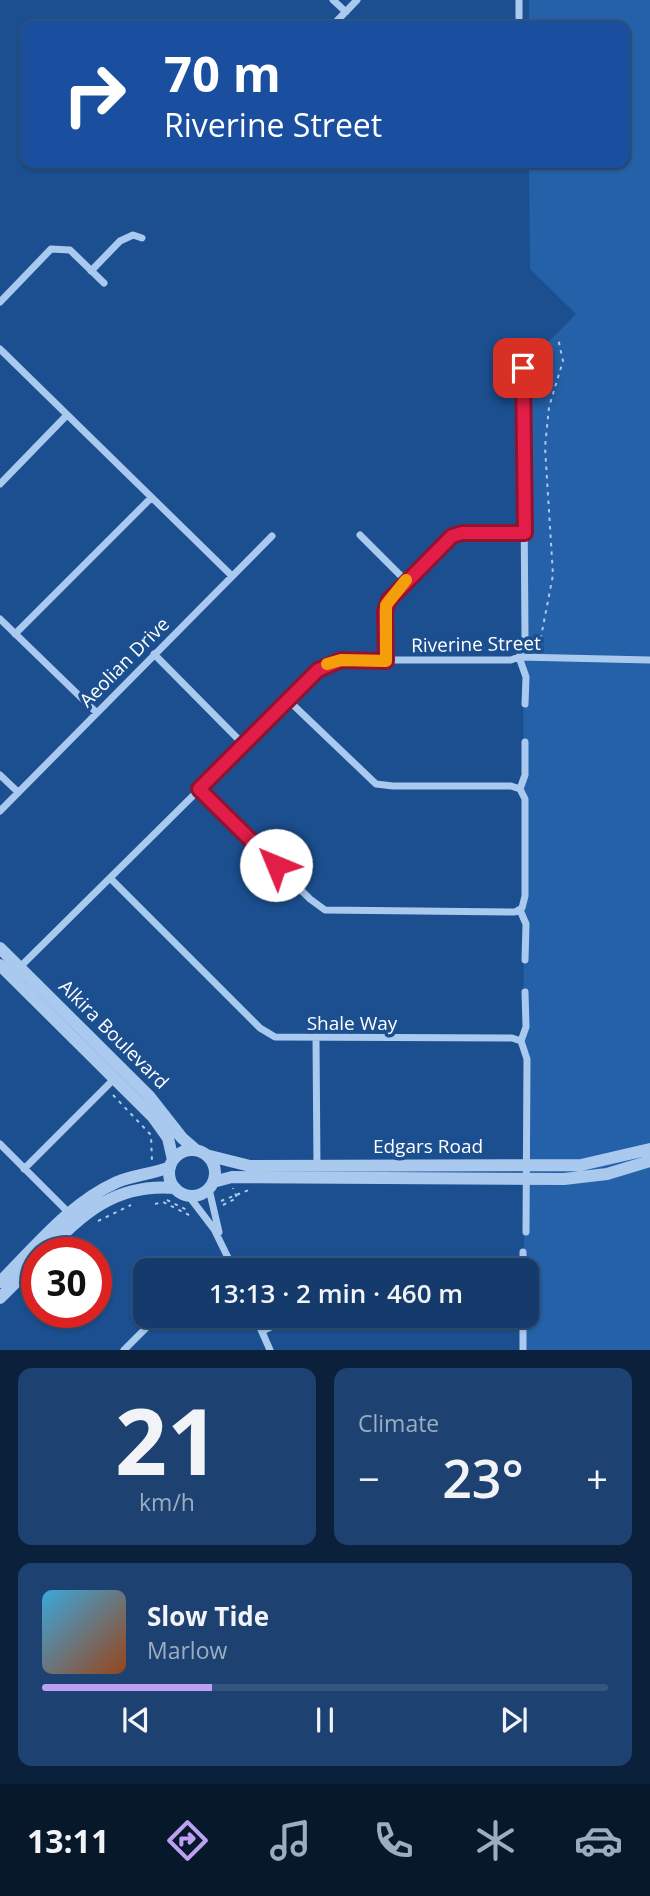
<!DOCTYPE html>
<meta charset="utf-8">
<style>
body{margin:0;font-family:"Open Sans",sans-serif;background:#1d4271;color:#f1f3f6;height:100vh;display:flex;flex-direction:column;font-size:26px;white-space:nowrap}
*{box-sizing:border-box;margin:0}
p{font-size:23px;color:#9dadc1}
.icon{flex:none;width:38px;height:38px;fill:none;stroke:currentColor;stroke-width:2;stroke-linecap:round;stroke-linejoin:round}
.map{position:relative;height:1350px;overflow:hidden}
.side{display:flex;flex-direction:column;gap:18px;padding:18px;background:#0b203b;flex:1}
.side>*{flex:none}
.top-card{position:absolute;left:21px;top:21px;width:609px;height:147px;border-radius:14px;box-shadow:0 2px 5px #0004,0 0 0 2px #33557e;background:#1a4fa0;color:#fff;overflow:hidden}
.speed{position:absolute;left:21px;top:1237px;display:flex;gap:14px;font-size:35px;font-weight:700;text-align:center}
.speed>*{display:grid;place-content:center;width:91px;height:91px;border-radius:50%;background:#143b6b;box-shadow:0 2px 5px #0004,0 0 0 2px #33557e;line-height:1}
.speed .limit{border:10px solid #d22;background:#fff;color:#111}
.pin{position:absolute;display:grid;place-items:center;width:60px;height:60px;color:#fff;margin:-30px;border-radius:14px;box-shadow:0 4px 10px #0006}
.me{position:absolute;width:77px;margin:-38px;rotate:315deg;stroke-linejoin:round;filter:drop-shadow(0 0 5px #0008)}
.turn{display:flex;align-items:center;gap:24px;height:147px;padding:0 28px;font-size:32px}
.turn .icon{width:91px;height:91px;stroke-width:2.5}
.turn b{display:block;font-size:49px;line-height:60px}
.big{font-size:52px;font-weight:600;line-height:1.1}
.side .card{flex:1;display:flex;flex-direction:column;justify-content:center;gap:10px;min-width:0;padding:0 24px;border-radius:14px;background:#1d4271}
.side .dial{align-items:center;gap:0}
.dial b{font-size:91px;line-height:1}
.song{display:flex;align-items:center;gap:21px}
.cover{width:84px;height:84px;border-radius:10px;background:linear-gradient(135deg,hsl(200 70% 55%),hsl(20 70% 35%))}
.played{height:7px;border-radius:4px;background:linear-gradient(90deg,#bca0f2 30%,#33557e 30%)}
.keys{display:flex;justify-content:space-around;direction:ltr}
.heat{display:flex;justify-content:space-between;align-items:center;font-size:38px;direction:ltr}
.side .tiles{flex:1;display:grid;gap:18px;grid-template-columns:1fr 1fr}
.card:last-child{grid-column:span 2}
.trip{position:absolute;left:133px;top:1258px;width:406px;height:70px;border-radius:14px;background:#143b6b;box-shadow:0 2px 5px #0004,0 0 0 2px #33557e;font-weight:600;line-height:70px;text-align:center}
.tab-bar{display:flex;height:112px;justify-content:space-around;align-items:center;background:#08182b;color:#9dadc1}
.tab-bar .icon{width:49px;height:49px}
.tab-bar .current{color:#bca0f2}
.tab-bar b{font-size:32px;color:#f1f3f6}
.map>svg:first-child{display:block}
.green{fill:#2461a8}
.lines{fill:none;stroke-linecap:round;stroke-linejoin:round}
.path{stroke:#a9c9ee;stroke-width:2;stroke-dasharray:3.5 5;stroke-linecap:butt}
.minor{stroke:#a9c9ee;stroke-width:7}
.tertiary{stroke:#a9c9ee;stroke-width:12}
.route-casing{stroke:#92132f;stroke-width:18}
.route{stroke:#e11d48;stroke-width:12}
.slow{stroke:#f59e0b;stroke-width:12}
.labels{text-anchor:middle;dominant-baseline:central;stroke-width:7;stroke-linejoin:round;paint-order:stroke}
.street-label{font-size:19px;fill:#fff;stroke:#1b4f8f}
</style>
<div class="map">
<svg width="650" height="1350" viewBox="0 0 650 1350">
<rect width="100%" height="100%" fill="#1b4f8f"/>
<path class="green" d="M529 0H650V1350H524L527 1270H524L523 368 576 314 530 269 529 163H625V26H529Z"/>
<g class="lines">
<path class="path" d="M539 647 553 575 545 447 549 407 563 361 558 338
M113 1095 151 1135 152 1162
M167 1200 187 1210
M221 1201 249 1190
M155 1204 163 1202 193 1217
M223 1205 237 1198 233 1188
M98 1221 131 1205"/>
<path class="minor" d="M333 0 346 12
M519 0V26
M332 26 357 0
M91 271 120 241 133 235 142 238
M0 302 51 249 70 250 104 283
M0 349 232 576
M523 368 525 637 519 657 526 677 525 704
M0 484 67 415
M360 535 405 580
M0 619 97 713
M15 634 151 498
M154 654 243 744
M386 661 385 611 389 600 452 536 462 533H525
M288 700 376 784 393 786H511L520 789
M0 775 18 792
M199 789 310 899 325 910 515 912 522 908 525 896V799L520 789 525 775V742
M0 811 272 536
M110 878 260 1028 275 1037 512 1038 521 1041 527 1059 526 1232
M520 910 526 924 525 960
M19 968 325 665 341 660H511L519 657 650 660
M316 1039 317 1168
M521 1041 526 1027 525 992
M0 1144 69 1213
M24 1169 115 1078
M209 1189 219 1232
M188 1195 214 1229 234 1270
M523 1270V1252
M255 1316 270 1350
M523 1316V1350
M262 1331 295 1316
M124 1350 158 1316"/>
<path class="tertiary" d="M0 948 149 1096 182 1138 196 1150
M0 965 153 1117 168 1138 173 1160
M169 1173a23 23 0 1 1 46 0a23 23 0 1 1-46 0Z
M206 1155 250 1166 581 1165 650 1149
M213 1182 232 1177 564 1179 607 1174 650 1161
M44 1253C84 1213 115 1183 175 1188
M0 1282C36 1246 70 1203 117 1182 134 1175 152 1174 170 1167
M0 1298 37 1261"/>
</g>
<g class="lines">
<g class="route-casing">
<path id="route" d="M276 865 199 789 318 670 341 660 386 661 385 611 389 600 452 536 462 533H525L523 368"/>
</g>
<use href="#route" class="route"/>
<path class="slow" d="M327 664 341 660 386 661V605L406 580"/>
</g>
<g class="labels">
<g class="street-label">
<text transform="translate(476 644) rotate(-1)">Riverine Street</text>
<text transform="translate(124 662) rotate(-45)">Aeolian Drive</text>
<text x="352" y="1023">Shale Way</text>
<text transform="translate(114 1034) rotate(45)">Alkira Boulevard</text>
<text x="428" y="1146">Edgars Road</text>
</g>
</g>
</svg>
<div class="speed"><div class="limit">30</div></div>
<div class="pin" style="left:523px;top:368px;background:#d93025"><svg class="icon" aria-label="arrive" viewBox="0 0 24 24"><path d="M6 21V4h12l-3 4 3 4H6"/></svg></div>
<svg class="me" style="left:276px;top:865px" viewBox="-20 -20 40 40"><circle r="19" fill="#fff"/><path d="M0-13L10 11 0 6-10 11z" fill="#e11d48"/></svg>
<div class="trip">13:13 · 2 min · 460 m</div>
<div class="top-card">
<div class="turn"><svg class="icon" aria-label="right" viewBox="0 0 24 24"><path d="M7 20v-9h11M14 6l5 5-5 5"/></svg><div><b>70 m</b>Riverine Street</div></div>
</div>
</div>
<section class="side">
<div class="tiles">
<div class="card dial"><b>21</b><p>km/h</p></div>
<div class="card"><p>Climate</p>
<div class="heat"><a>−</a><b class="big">23°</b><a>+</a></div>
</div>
<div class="card">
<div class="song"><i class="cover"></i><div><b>Slow Tide</b><p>Marlow</p></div></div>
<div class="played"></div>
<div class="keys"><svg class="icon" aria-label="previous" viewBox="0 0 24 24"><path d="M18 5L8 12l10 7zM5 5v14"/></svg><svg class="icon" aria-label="pause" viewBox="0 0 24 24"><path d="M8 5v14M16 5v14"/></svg><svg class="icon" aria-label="next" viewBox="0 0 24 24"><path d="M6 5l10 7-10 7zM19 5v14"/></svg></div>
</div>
</div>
</section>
<nav class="tab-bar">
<b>13:11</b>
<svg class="icon current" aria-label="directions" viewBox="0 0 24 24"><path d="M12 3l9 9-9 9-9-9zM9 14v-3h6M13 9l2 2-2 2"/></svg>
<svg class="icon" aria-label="music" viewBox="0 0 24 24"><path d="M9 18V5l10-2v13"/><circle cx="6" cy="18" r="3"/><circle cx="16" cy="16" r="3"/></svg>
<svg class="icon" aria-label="phone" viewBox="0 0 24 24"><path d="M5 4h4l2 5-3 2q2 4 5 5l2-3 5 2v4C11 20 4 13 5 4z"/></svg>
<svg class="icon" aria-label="climate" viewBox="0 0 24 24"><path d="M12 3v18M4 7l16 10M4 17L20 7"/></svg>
<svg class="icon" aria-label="car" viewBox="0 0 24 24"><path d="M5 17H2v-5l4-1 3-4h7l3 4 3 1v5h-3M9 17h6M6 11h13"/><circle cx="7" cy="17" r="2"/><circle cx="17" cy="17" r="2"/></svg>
</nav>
